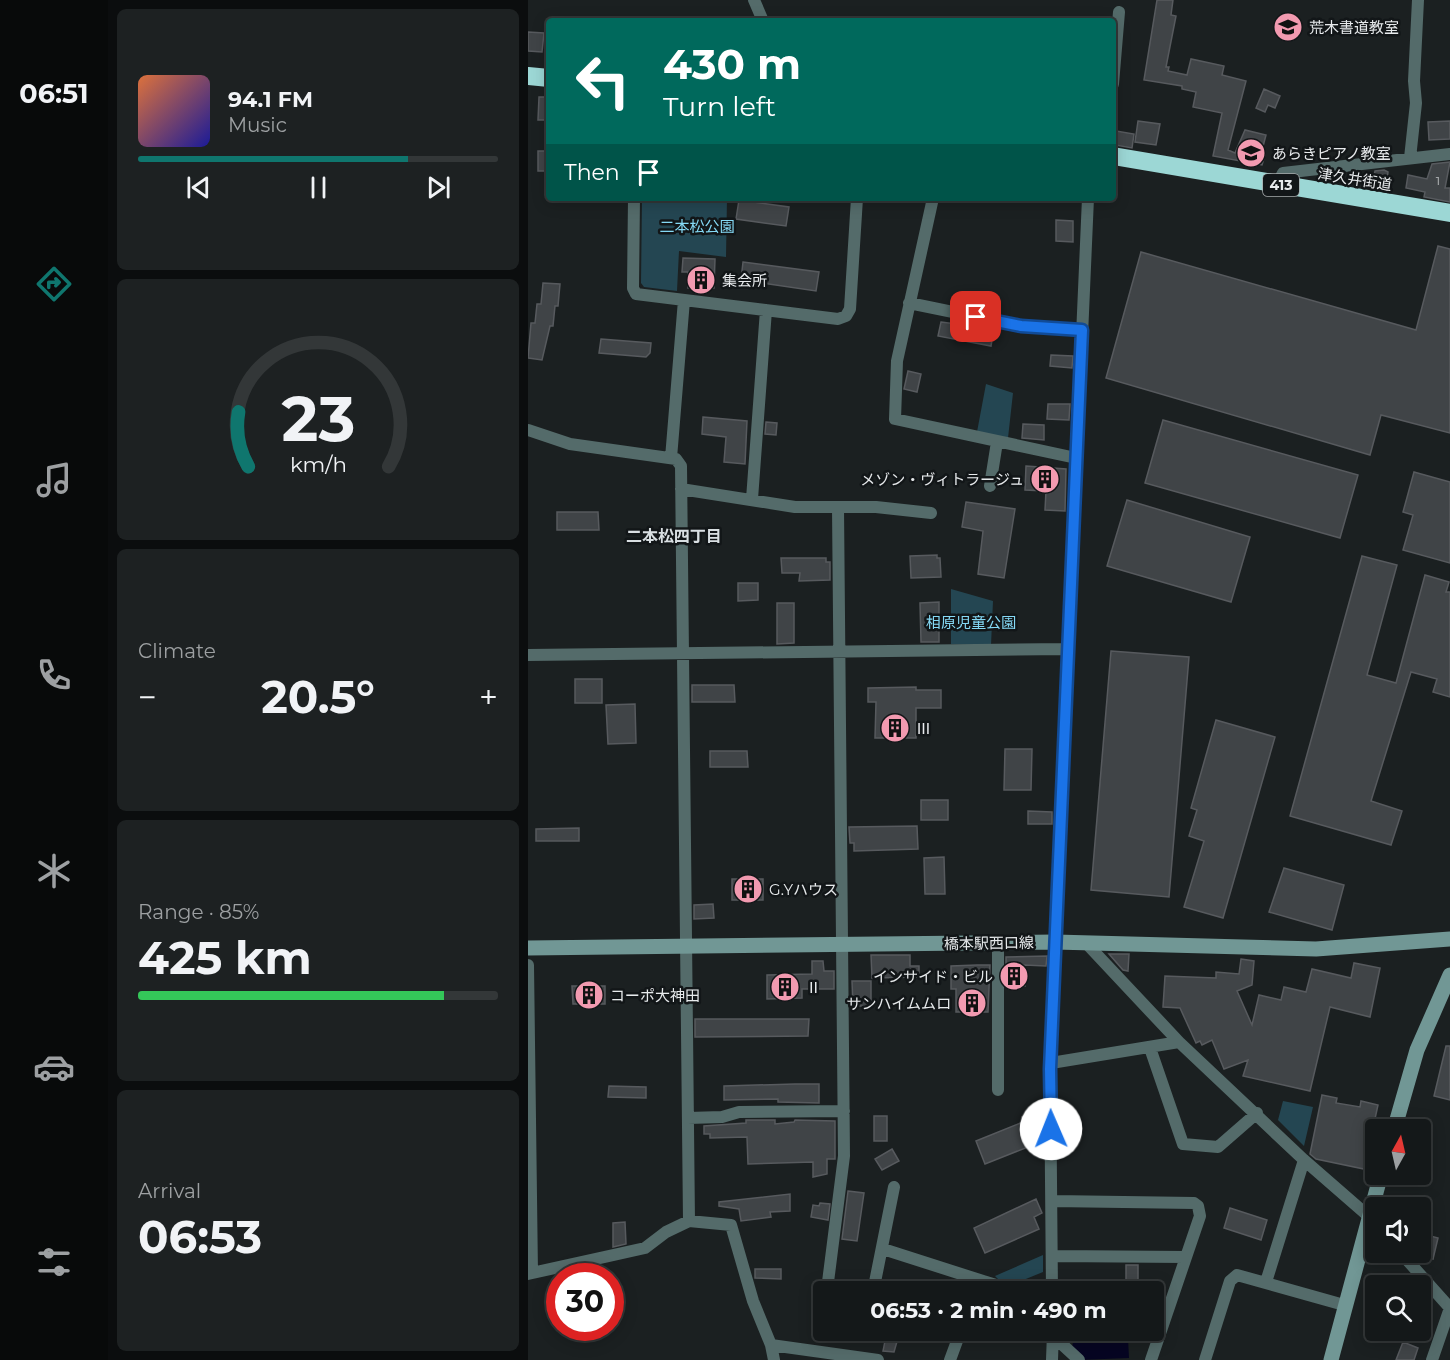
<!DOCTYPE html>
<meta charset="utf-8">
<style>
body{margin:0;font-family:Montserrat,"Noto Sans JP",sans-serif;background:#1d2122;color:#f1f3f6;height:100vh;display:flex;flex-direction:column;font-size:22px;white-space:nowrap}
*{box-sizing:border-box;margin:0}
p{font-size:20px;color:#9da0a2}
.icon{flex:none;width:33px;height:33px;fill:none;stroke:currentColor;stroke-width:2;stroke-linecap:round;stroke-linejoin:round}
.map{position:relative;flex:1;overflow:hidden}
.panel{display:flex;flex-direction:column;gap:9px;padding:9px;background:#0b0d0e;width:420px}
.panel>*{flex:none}
.top-card{position:absolute;left:18px;top:18px;width:570px;height:183px;border-radius:6px;box-shadow:0 3px 15px #0003,0 0 0 2px #333738;background:#00695c;color:#fff;overflow:hidden}
.needle{width:39px;rotate:8deg}
.fabs{position:absolute;left:837px;top:1119px;display:grid;gap:12px}
.fabs a{display:grid;place-items:center;width:66px;height:66px;border-radius:6px;background:#141819;box-shadow:0 3px 15px #0003,0 0 0 2px #333738;font-size:30px}
.speed{position:absolute;left:18px;top:1263px;display:flex;gap:12px;font-size:30px;font-weight:700;text-align:center}
.speed>*{display:grid;place-content:center;width:78px;height:78px;border-radius:50%;background:#141819;box-shadow:0 3px 15px #0003,0 0 0 2px #333738;line-height:1}
.speed .limit{border:9px solid #d22;background:#fff;color:#111}
.pin{position:absolute;display:grid;place-items:center;width:51px;height:51px;color:#fff;margin:-26px;border-radius:12px;box-shadow:0 3px 9px #0006}
.me{position:absolute;width:66px;margin:-33px;rotate:359deg;stroke-linejoin:round;filter:drop-shadow(0 0 4px #0008)}
.turn{display:flex;align-items:center;gap:21px;height:126px;padding:0 18px;font-size:27px}
.turn .icon{width:78px;height:78px;stroke-width:2.5}
.turn b{display:block;font-size:42px;line-height:51px}
.then{display:flex;align-items:center;height:57px;padding:0 18px;background:#0003;gap:12px;font-size:22px}
.big{font-size:45px;font-weight:700;line-height:1.1}
.panel .card{flex:1;display:flex;flex-direction:column;justify-content:center;gap:9px;min-width:0;padding:0 21px;border-radius:9px;background:#1d2122}
.panel .dial{align-items:center;gap:0}
.dial svg{height:156px;overflow:visible;fill:none;stroke:#333738;stroke-width:7;stroke-linecap:round;text-anchor:middle}
.dial text{fill:#f1f3f6;stroke:none}
.song{display:flex;align-items:center;gap:18px}
.cover{width:72px;height:72px;border-radius:9px;background:linear-gradient(135deg,hsl(20 70% 55%),hsl(240 70% 35%))}
.played{height:6px;border-radius:3px;background:linear-gradient(90deg,#0f766e 75%,#333738 75%)}
.keys{display:flex;justify-content:space-around;direction:ltr}
.heat{display:flex;justify-content:space-between;align-items:center;font-size:33px;direction:ltr}
.charge{height:9px;border-radius:4px;background:linear-gradient(90deg,#34c759 85%,#333738 0)}
.trip{position:absolute;left:285px;top:1281px;width:351px;height:60px;border-radius:6px;background:#141819;box-shadow:0 3px 15px #0003,0 0 0 2px #333738;font-weight:700;line-height:60px;text-align:center}
main{display:flex;flex:1;min-height:0}
.tabs{display:flex;flex-direction:column;width:108px;justify-content:space-around;align-items:center;background:#080a0a;color:#9da0a2}
.tabs .icon{width:42px;height:42px}
.tabs .current{color:#0f766e}
.tabs b{font-size:27px;color:#f1f3f6}
.map>svg:first-child{display:block}
.green{fill:#244652}
.water{fill:#060522}
.building{fill:#404447;stroke:#575a5e;stroke-width:1.5}
.lines{fill:none;stroke-linecap:round;stroke-linejoin:round}
.street{stroke:#546b6a;stroke-width:12}
.secondary{stroke:#719795;stroke-width:15}
.highway{stroke:#9cd7d5;stroke-width:18}
.route-casing{stroke:#114b97;stroke-width:15}
.route{stroke:#1a73e8;stroke-width:10}
.labels{text-anchor:middle;dominant-baseline:central;stroke-width:5;stroke-linejoin:round;paint-order:stroke}
.number-label{font-size:12px;fill:#bdc0c3}
.shield{fill:#121618;stroke:#a7aaac;stroke-width:1.5}
.shield-label{font-size:14px;font-weight:bold;fill:#e7eaec}
.poi-label{font-size:15px;fill:#e7eaec;stroke:#121618;text-anchor:start}
.street-label{font-size:15px;fill:#e7eaec;stroke:#121618}
.park-label{font-size:15px;fill:#85d9f5;stroke:#121618}
.neighbourhood-label{font-size:16px;font-weight:bold;fill:#d9dfe2;stroke:#121618}
</style>
<main>
<nav class="tabs">
<b>06:51</b>
<svg class="icon current" aria-label="directions" viewBox="0 0 24 24"><path d="M12 3l9 9-9 9-9-9zM9 14v-3h6M13 9l2 2-2 2"/></svg>
<svg class="icon" aria-label="music" viewBox="0 0 24 24"><path d="M9 18V5l10-2v13"/><circle cx="6" cy="18" r="3"/><circle cx="16" cy="16" r="3"/></svg>
<svg class="icon" aria-label="phone" viewBox="0 0 24 24"><path d="M5 4h4l2 5-3 2q2 4 5 5l2-3 5 2v4C11 20 4 13 5 4z"/></svg>
<svg class="icon" aria-label="climate" viewBox="0 0 24 24"><path d="M12 3v18M4 7l16 10M4 17L20 7"/></svg>
<svg class="icon" aria-label="car" viewBox="0 0 24 24"><path d="M5 17H2v-5l4-1 3-4h7l3 4 3 1v5h-3M9 17h6M6 11h13"/><circle cx="7" cy="17" r="2"/><circle cx="17" cy="17" r="2"/></svg>
<svg class="icon" aria-label="filters" viewBox="0 0 24 24"><path d="M4 7h16M4 17h16"/><circle cx="9" cy="7" r="2"/><circle cx="15" cy="17" r="2"/></svg>
</nav>
<section class="panel">
<div class="card">
<div class="song"><i class="cover"></i><div><b>94.1 FM</b><p>Music</p></div></div>
<div class="played"></div>
<div class="keys"><svg class="icon" aria-label="previous" viewBox="0 0 24 24"><path d="M18 5L8 12l10 7zM5 5v14"/></svg><svg class="icon" aria-label="pause" viewBox="0 0 24 24"><path d="M8 5v14M16 5v14"/></svg><svg class="icon" aria-label="next" viewBox="0 0 24 24"><path d="M6 5l10 7-10 7zM19 5v14"/></svg></div>
</div>
<div class="card dial"><svg viewBox="0 0 100 80">
<path d="M14 69A42 42 0 1 1 86 69"/>
<path d="M14 69A42 42 0 0 1 9 41" stroke="#0f766e"/>
<text x="50" y="56" font-size="32" font-weight="700">23</text>
<text x="50" y="72" font-size="11">km/h</text>
</svg></div>
<div class="card"><p>Climate</p>
<div class="heat"><a>−</a><b class="big">20.5°</b><a>+</a></div>
</div>
<div class="card"><p>Range · 85%</p><b class="big">425 km</b><div class="charge"></div></div>
<div class="card"><p>Arrival</p><b class="big">06:53</b></div>
</section>
<div class="map">
<svg width="922" height="1360" viewBox="0 0 922 1360">
<rect width="100%" height="100%" fill="#1b2021"/>
<path class="green" d="M114 198H199L198 257 151 251 149 291 116 287 113 283Z
M458 384 485 393 480 438 449 432Z
M423 589 465 601 463 645 423 644Z
M755 1101 785 1107 776 1146 750 1120Z
M515 1255V1272L478 1287 467 1276Z"/>
<path class="water" d="M546 1337 600 1338 601 1358 551 1360 543 1353Z"/>
<path class="building" d="M629 0H645L643 15 648 16 638 67H641L640 71 659 75 663 59 696 66 694 75 718 81 700 150 707 153 717 130 738 135 733 154 737 155 734 165 685 156 694 113 665 107 668 92 654 89V86L616 80Z
M755 18 766 19 769 23 767 35 752 33Z
M0 32 16 33 14 52 0 51Z
M736 89 752 96 747 108 740 105 737 112 728 108Z
M11 97H21V120H10Z
M610 121 632 124 628 145 607 142Z
M922 121V139L901 140 900 122Z
M588 131 606 134 604 148 587 145Z
M10 151H21V171H10Z
M922 162 917 188H922V202L896 197 897 192 878 188 880 175 899 179 904 164Z
M856 170 860 172 858 188H844L847 171Z
M211 200 261 207 258 226 208 219Z
M528 220 545 221V242L528 241Z
M910 246 922 249V433L853 415 842 455 578 378 613 252 888 330Z
M155 258 187 259 186 288H160V272H154Z
M215 262 291 272 288 291 213 280Z
M15 283 32 284 30 306H27L25 326H22L14 360 0 358 3 323H7L9 304H13Z
M413 322 466 329 463 346 410 336Z
M73 339 123 343 122 353 118 357 71 353Z
M523 355 545 356 544 368 522 366Z
M380 371 393 374 389 392 376 389Z
M520 404H542L541 420 519 419Z
M175 417 219 421 217 464 196 462 198 437 174 434Z
M635 420 830 475 812 538 617 483Z
M238 422 249 423 248 435 237 434Z
M495 424 516 425V440L494 438Z
M498 466 538 469 537 511 517 510 518 491 497 490Z
M886 472 922 482V563L875 550 885 515 875 512Z
M599 500 722 537 703 602 579 566Z
M438 502 487 509 476 578 450 574 455 531 434 527Z
M29 512H70L71 530H29Z
M409 555V558H412L413 577 383 578 382 556Z
M834 556 869 565 839 675 868 683 897 575 921 582 918 592H922V697L905 692 909 679 883 672 843 801 874 811 863 845 762 816Z
M253 558H298V562H302V580L271 581 272 573H254Z
M210 583H230V600L210 601Z
M411 602V642H393L392 603Z
M249 603H266V643L249 644Z
M583 651 661 657 641 897 563 890Z
M47 679H74V703H47Z
M164 685H206L207 702H164Z
M388 687V690H413V708H388V738H347L348 702H340V688Z
M107 704 108 743 80 744 78 705Z
M688 720 747 737 695 918 656 907 676 841 661 836 669 810 663 808Z
M477 749H504L503 790H476Z
M182 751H219L220 767H182Z
M393 800H420V820H393Z
M500 811 524 812V824H500Z
M389 826 390 849 326 851V843H322L321 827Z
M51 828V841H8V829Z
M416 857 417 894H397L396 858Z
M756 868 816 885 804 930 741 912Z
M204 879H235V900H204Z
M185 904 186 918 166 919V905Z
M581 954H601L600 971 595 970Z
M343 955H382V966H391V977L344 978Z
M519 956 518 966 496 965 497 986H478V957Z
M713 959 726 961 724 985 709 991 724 1025 731 995 753 1000 756 987 778 992 784 969 823 978 826 963 852 968 842 1017 802 1007 782 1091 715 1076 720 1060 696 1069 684 1040 674 1045 672 1041 668 1043 652 1008 635 1007 637 976 688 978V972L711 974Z
M284 961H295L296 971H306V989H274V998L239 999V975L284 974Z
M449 965H462L460 1012H428V989H423V966Z
M324 981H343V1006H325Z
M44 986H77V1004H45Z
M167 1019H281L280 1036 167 1037Z
M918 1046H922V1100L906 1096Z
M267 1084H291V1103L250 1102V1099L196 1100V1086Z
M81 1086 118 1087V1098L80 1097Z
M794 1095 809 1098 808 1103 832 1107 833 1101 850 1105 836 1169 788 1159 782 1154Z
M506 1112 511 1126 504 1129 510 1143 457 1164 448 1141 495 1122 494 1117Z
M346 1116H359V1141H346Z
M218 1120H247V1124L266 1122 267 1120 307 1121V1159H299V1174L285 1177V1162L220 1164 219 1137 182 1138V1134H176V1126L218 1123Z
M364 1149 371 1161 354 1170 347 1159Z
M320 1191 336 1193 329 1241 314 1239Z
M262 1194V1211L242 1212 243 1217 213 1221 211 1209 191 1206V1202Z
M508 1199 514 1213 506 1217 511 1229 457 1253 446 1228Z
M292 1203 302 1204 300 1220 283 1217 285 1205 291 1206Z
M702 1208 739 1220 733 1240 696 1228Z
M97 1222 98 1244 85 1247V1223Z
M895 1234 910 1238 905 1259 890 1255Z
M598 1265H610V1292H598Z
M227 1269H253V1279L227 1278Z
M358 1336 370 1338 366 1352 355 1351Z
M875 1342 890 1348 886 1360H868Z"/>
<g class="lines">
<path class="street" d="M226 0 235 21
M585 84 591 12
M882 158 888 103 886 81 890 0
M749 185 755 173 922 154
M106 198 105 288 108 294 310 319 318 316 322 309 329 198
M405 198 369 361 367 419 548 458
M381 303 493 326 554 330
M0 430 42 444 148 459 153 466 161 1221
M143 458 156 300
M462 486 469 442
M153 489 267 507H348L403 513
M224 499 238 310
M0 655 539 649
M470 942V1090
M558 943 651 1042 776 1160 846 1221
M0 965 4 1273
M622 1048 655 1144 690 1147 729 1113
M523 1063 651 1042
M160 1118 194 1117 211 1112 316 1111
M525 1201 666 1203 670 1206 672 1216 623 1360
M355 1249 455 1281
M872 1252 922 1308
M524 1256 658 1257
M0 1274 117 1248 138 1232 161 1221 203 1225 225 1301 243 1345 246 1360
M300 1282 316 1156 310 508
M738 1282 776 1160
M345 1292 366 1187
M449 1292 455 1281 468 1285
M524 1292 522 1069 560 198
M525 1336 551 1360
M243 1345 350 1360
M422 1360 433 1330
M524 1360 525 1332
M677 1360 702 1281 709 1275 816 1305
M904 1360 922 1308"/>
<path class="secondary" d="M0 948 527 942 788 949 922 939
M866 1130 889 1050 922 975
M803 1360 853 1174"/>
<path class="highway" d="M0 76 21 78
M585 156 922 213"/>
</g>
<g class="lines">
<g class="route-casing">
<path id="route" d="M448 317 493 326 554 330 522 1069 523 1129"/>
</g>
<use href="#route" class="route"/>
</g>
<defs>
<g id="university-disc" transform="scale(1.5)"><circle r="9.5" fill="#f29ab0" stroke="#121618"/><path d="M0-5L7-2L0 1L-7-2ZM-4 1L0 2.5L4 1V4Q0 6-4 4Z" fill="#111"/></g>
<g id="building-disc" transform="scale(1.5)"><circle r="9.5" fill="#f29ab0" stroke="#121618"/><path d="M-4-6H4V6H1V3H-1V6H-4ZM-2.5-4.3h1.7v1.8h-1.7ZM.8-4.3h1.7v1.8H.8ZM-2.5-1h1.7V.8h-1.7ZM.8-1h1.7V.8H.8Z" fill="#111"/></g>
</defs>
<g fill-rule="evenodd">
<use href="#university-disc" x="760" y="27"/>
<use href="#university-disc" x="723" y="153"/>
<use href="#building-disc" x="173" y="280"/>
<use href="#building-disc" x="517" y="479"/>
<use href="#building-disc" x="367" y="728"/>
<use href="#building-disc" x="220" y="889"/>
<use href="#building-disc" x="486" y="976"/>
<use href="#building-disc" x="257" y="987"/>
<use href="#building-disc" x="61" y="995"/>
<use href="#building-disc" x="444" y="1003"/>
</g>
<g class="labels">
<g class="number-label">
<text x="910" y="180">1</text>
</g>
<rect class="shield" x="735" y="174" width="36" height="22" rx="4.5"/>
<g class="shield-label">
<text x="753" y="185">413</text>
</g>
<g class="poi-label">
<text x="781" y="27">荒木書道教室</text>
<text x="744" y="153">あらきピアノ教室</text>
<text x="194" y="280">集会所</text>
<text x="496" y="479" text-anchor="end">メゾン・ヴィトラージュ</text>
<text x="388" y="728">Ⅲ</text>
<text x="241" y="889">G.Yハウス</text>
<text x="465" y="976" text-anchor="end">インサイド・ビル</text>
<text x="278" y="987">Ⅱ</text>
<text x="82" y="995">コーポ大神田</text>
<text x="423" y="1003" text-anchor="end">サンハイムムロ</text>
</g>
<g class="street-label">
<text transform="translate(827 179) rotate(9)">津久井街道</text>
<text transform="translate(461 943) rotate(-1)">橋本駅西口線</text>
</g>
<g class="park-label">
<text x="169" y="226">二本松公園</text>
<text x="443" y="622">相原児童公園</text>
</g>
<g class="neighbourhood-label">
<text x="146" y="536">二本松四丁目</text>
</g>
</g>
</svg>
<div class="fabs">
<a><svg class="needle" viewBox="-14 -14 28 28"><path d="M0-13l5 13h-10z" fill="#e53935"/><path d="M0 13l5-13h-10z" fill="#9da0a2"/></svg></a>
<a><svg class="icon" aria-label="sound" viewBox="0 0 24 24"><path d="M4 9h4l5-4v14l-5-4H4zM17 9q2 3 0 6"/></svg></a>
<a><svg class="icon" aria-label="search" viewBox="0 0 24 24"><circle cx="10" cy="10" r="6"/><path d="M15 15l6 6"/></svg></a>
</div>
<div class="speed"><div class="limit">30</div></div>
<div class="pin" style="left:448px;top:317px;background:#d93025"><svg class="icon" aria-label="arrive" viewBox="0 0 24 24"><path d="M6 21V4h12l-3 4 3 4H6"/></svg></div>
<svg class="me" style="left:523px;top:1129px" viewBox="-20 -20 40 40"><circle r="19" fill="#fff"/><path d="M0-13L10 11 0 6-10 11z" fill="#1a73e8"/></svg>
<div class="trip">06:53 · 2 min · 490 m</div>
<div class="top-card">
<div class="turn"><svg class="icon" aria-label="left" viewBox="0 0 24 24"><path d="M17 20v-9H6M10 6l-5 5 5 5"/></svg><div><b>430 m</b>Turn left</div></div>
<div class="then">Then<svg class="icon" aria-label="arrive" viewBox="0 0 24 24"><path d="M6 21V4h12l-3 4 3 4H6"/></svg></div>
</div>
</div>
</main>
